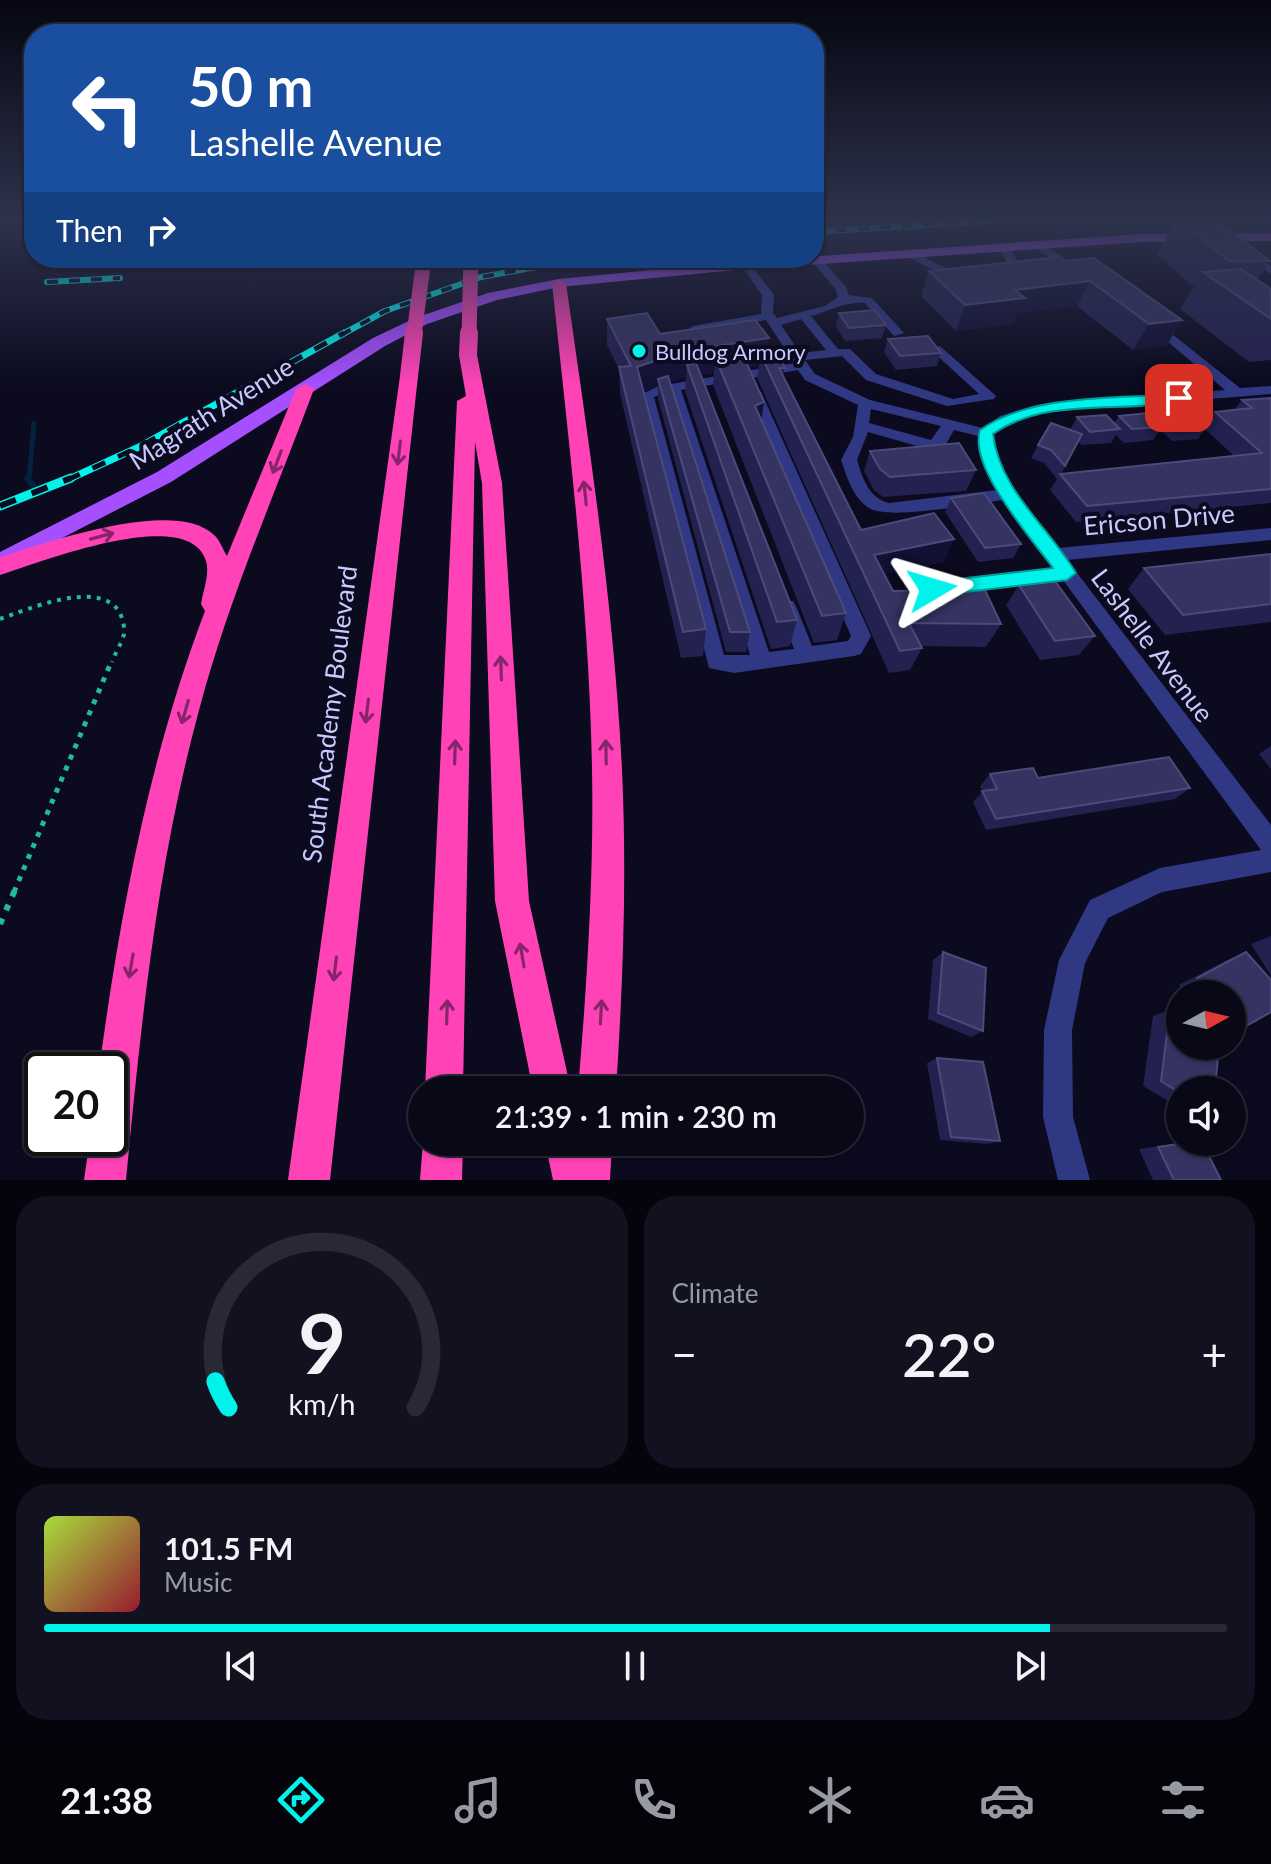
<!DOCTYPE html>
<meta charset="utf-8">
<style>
body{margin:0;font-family:Lato,sans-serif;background:#111120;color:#f1f3f6;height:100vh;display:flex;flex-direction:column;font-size:30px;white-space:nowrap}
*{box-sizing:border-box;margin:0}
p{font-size:26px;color:#989aa1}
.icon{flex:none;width:44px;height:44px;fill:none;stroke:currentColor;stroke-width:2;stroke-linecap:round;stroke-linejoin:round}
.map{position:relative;height:1180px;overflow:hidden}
.sheet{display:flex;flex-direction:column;gap:16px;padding:16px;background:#04040d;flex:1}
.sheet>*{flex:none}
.hud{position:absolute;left:24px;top:24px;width:800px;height:244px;border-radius:32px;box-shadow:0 2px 6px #0004,0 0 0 2px #292936;background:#1a4fa0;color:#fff;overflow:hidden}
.needle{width:52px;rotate:82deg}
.controls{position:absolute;left:1166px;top:980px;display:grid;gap:16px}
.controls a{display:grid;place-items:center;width:80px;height:80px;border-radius:50%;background:#080817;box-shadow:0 2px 6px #0004,0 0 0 2px #292936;font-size:40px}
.speed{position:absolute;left:24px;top:1052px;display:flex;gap:16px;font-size:40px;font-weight:700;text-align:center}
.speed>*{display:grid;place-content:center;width:104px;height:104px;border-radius:50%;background:#080817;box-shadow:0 2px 6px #0004,0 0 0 2px #292936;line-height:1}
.speed .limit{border:4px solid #111;border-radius:12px;background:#fff;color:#111}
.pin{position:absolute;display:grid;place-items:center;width:68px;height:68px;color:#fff;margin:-34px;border-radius:16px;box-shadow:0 4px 12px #0006}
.me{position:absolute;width:88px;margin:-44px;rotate:83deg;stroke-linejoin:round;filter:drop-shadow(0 0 6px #0008)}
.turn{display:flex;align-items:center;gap:28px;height:168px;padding:0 32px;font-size:36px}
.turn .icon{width:104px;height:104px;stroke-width:2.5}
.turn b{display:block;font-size:56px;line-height:68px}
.then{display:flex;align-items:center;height:76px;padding:0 32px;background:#0003;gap:16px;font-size:30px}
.big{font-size:60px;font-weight:600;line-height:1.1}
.sheet .card{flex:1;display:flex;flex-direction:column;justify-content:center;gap:12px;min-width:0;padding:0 28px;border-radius:32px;background:#111120}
.sheet .dial{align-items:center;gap:0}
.dial svg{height:208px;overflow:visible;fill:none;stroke:#292936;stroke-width:7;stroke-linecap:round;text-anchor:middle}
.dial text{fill:#f1f3f6;stroke:none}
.song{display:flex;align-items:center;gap:24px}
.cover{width:96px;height:96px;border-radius:12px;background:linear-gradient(135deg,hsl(80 70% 55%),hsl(350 70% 35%))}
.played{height:8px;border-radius:4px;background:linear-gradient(90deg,#00f3ea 85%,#292936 85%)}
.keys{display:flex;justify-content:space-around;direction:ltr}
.heat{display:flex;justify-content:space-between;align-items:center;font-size:44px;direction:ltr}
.sheet .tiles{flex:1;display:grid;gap:16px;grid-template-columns:1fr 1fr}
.card:last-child{grid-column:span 2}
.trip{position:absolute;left:408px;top:1076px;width:456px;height:80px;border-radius:40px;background:#080817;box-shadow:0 2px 6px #0004,0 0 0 2px #292936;font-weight:600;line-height:80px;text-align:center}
.tab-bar{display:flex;height:128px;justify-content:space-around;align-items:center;background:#030309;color:#989aa1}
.tab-bar .icon{width:56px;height:56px}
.tab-bar .on{color:#00f3ea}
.tab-bar b{font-size:36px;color:#f1f3f6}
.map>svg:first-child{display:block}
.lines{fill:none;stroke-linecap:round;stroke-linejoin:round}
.stream-far2{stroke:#04213e;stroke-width:4}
.stream-far1{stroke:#04213e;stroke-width:5}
.stream{stroke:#04213e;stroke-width:6}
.path-far2{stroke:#21ba9c;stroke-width:4;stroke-dasharray:4 6;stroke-linecap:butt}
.path-far1{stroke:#21ba9c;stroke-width:5;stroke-dasharray:5 7;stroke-linecap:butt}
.path{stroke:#21ba9c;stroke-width:6;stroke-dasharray:6 9;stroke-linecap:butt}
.minor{fill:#303883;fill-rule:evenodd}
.major{fill:#a54fff;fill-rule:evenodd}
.highway{fill:#ff43b6;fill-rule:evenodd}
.rail-far2-casing{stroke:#00f3ea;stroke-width:6}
.rail-far1-casing{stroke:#00f3ea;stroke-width:7}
.rail-casing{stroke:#00f3ea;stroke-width:9}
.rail-far2{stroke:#0b0a1f;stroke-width:4;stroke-dasharray:11;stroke-linecap:butt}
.rail-far1{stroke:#0b0a1f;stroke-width:5;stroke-dasharray:14;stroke-linecap:butt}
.rail{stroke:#0b0a1f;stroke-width:6;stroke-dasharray:17;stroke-linecap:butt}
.highway-bridge-far1{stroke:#ff43b6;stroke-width:15}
.highway-bridge{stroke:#ff43b6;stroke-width:18}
.wall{fill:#23214f;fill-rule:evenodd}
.shaded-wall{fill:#121034}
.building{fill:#353362;stroke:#4c4a7b;stroke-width:2}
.oneway{stroke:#85266a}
.route{fill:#00f3ea;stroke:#009e98;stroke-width:2}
.poi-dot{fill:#00f3ea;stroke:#0b0a1f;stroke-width:3}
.labels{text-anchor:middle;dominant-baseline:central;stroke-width:8;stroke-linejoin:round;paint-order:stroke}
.far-poi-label{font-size:22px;fill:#c8c9ff;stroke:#0b0a1f;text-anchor:start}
.street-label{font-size:26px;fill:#c8c9ff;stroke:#0b0a1f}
</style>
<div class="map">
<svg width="1271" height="1180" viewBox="0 0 1271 1180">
<rect width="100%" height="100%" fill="#0b0a1f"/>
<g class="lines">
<path class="stream-far2" d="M0 220 34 244
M88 258 125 261
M150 263 164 258"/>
<path class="stream-far1" d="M29 480 34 423"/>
<path class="stream" d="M27 478 33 485"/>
<path class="path-far2" d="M0 619C28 609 96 580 118 610 122 615 125 627 124 634 122 643 115 653 112 662"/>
<path class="path-far1" d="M14 892 112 660"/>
<path class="path" d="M0 924 15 890"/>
<path class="minor" d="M1033 243H1041L1080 269 1071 271 1033 247Z
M1005 244 1010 247 1024 276 1022 278 1009 281 1003 278 1012 274 1000 247Z
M1244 251H1252L1271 266V274L1244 255Z
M906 252H914L966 279 956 281 906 256Z
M814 258H821L846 287 849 295 872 298 904 333 894 336 865 303C844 301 831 311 811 316L838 349H850L876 374 953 399 979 394 930 349 940 346 996 396 994 399 947 406 866 380 842 356 805 360 815 374 870 400 983 428 1000 416 1036 405 1225 390 1148 325V319L1152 318 1240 388 1271 386V394L1038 413 1010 422 992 434C999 480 1031 512 1058 548L1271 528V540L1067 560 1271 825V872L1162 892 1108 918 1085 963 1072 1030 1073 1117 1090 1180H1058L1043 1117 1044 1030 1059 960 1090 900 1160 868 1261 850 1063 580 932 596 926 594 923 589 926 584 932 582 1054 568 1004 500C976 503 890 521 869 508 853 498 847 477 841 460L853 437 858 405 805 380 798 370 681 390 769 652 794 649 778 606 781 601H793L796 606 812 646 848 641 851 636 747 392 754 388 761 392 871 636 861 654 854 656 734 673 709 668 640 395 659 386 794 363 766 320 693 334 687 330 693 326 761 314 762 295 741 265 746 262 750 263 774 295 773 313 777 318 825 306 838 297 836 290 813 262ZM801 319 826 350 800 353 781 325ZM669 392 750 655H724L654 397ZM871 409 941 426 931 440 869 423ZM954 430 978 436 980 455 997 490 889 503C868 497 863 479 857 460L868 432 931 450 945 446Z"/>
<path class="major" d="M1271 233V241L1142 242 746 269 559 287 497 300 427 324 385 346 171 482 0 570V552L157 472 373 338 415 318 488 293 559 279 746 261 1142 234Z"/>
<path class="highway" d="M559 279 566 283C589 445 614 607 622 770 627 877 623 983 616 1090H578C587 983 594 876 592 768 589 606 569 444 552 283Z
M468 350 477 355 502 483 529 901 571 1090H533L495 901 482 483 475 442 463 1090H425L457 401 466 396 459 355Z
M409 371 418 376 330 1180H288L400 376Z
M305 384 314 389C274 496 227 603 198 714 157 866 141 1023 126 1180H84L90 1138H110V1070H99C120 914 149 758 205 611L201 604C203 591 210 574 206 561 189 503 38 563 0 575V557C47 543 174 497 214 535 220 540 223 550 227 556L296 389Z
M423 1142H463L462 1180H420Z
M545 1142H612L610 1180H553Z"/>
<g class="rail-far2-casing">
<path id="rail-far2" d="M814 232 1018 219
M47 282 120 278
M341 335 385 311 481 277 586 258"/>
</g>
<g class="rail-far1-casing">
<path id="rail-far1" d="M67 480 139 447 344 333"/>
</g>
<g class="rail-casing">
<path id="rail" d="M0 506 71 478"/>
</g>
<use href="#rail-far2" class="rail-far2"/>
<use href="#rail-far1" class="rail-far1"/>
<use href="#rail" class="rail"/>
<path class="highway-bridge-far1" d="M414 335 424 258
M469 335 471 258"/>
<path class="highway-bridge" d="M468 355 469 333
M409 376 414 333"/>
</g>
<path class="wall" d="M1177 219 1270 261 1257 280 1271 289V360L1249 362 1180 309 1194 287 1157 255Z
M1065 261 1182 320 1166 346 1133 350 1077 306 1018 313 1014 324 956 331 921 296 929 271Z
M839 313 886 325 882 338 845 341 836 326Z
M607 319 660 334 766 355 785 368 783 376 861 530 954 539 943 562 884 574 893 591 1001 624 986 647 921 646 922 648 910 670 889 673 757 378 759 365 748 367 764 402 761 420 846 613 837 640 814 643 713 385 714 372 701 375 797 620 790 646 771 649 685 391 686 377 682 378 670 382 750 632 746 652H726L658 399V386L644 391 706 629 703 656 681 658 620 394 619 369 607 345Z
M888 339 941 353 937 366 896 370 884 352Z
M1271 398V503L1076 522 1050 490 1057 479 1044 463 1031 458 1038 445 1070 430 1077 417 1114 423 1119 416 1159 424 1166 413 1206 424 1215 412 1234 410 1242 400ZM1205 429 1234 456 1061 474 1078 442 1082 445 1111 443 1116 435 1124 443 1153 440 1160 430 1172 441 1198 439Z
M870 451 976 470 966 491 883 497 874 490 864 471Z
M951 498 1021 544 1013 558 978 562 945 512Z
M1271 554V622L1165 635 1128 589 1144 568Z
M1019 585 1095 636 1079 655 1040 660 1006 605Z
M1271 746V769L1259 754Z
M990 774 1038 778 1190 788 1175 799 986 830 973 802 983 791 980 786Z
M1271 936V976L1251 944Z
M943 952 983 1031 971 1037 928 1019 933 960Z
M1246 952 1239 1030 1232 1032V994H1186L1179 985 1227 960Z
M1170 1010 1180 1090V1108L1143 1086 1153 1016Z
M937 1058 1000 1141 987 1144 940 1140 927 1063Z
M1187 1142H1202L1221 1180H1153L1139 1149Z"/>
<path class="shaded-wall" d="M1090 281 1077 306 1018 313 1014 324 956 331 965 305 1015 290Z
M1182 320 1166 346 1133 350 1149 324Z
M769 338 765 364 761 355 759 365 721 371 716 359 714 372 691 376 687 365 686 377 660 386 658 379V386L637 394V367L683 351Z
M764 402 760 429 755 406Z
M954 539 943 562 866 578 874 555Z"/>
<path class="building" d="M1177 219H1215L1270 261H1229Z
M1059 257 1065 261 1094 258 1182 320 1149 324 1090 281 1015 290 1025 298 965 305 929 271Z
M1241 269 1271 289V319L1203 272Z
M875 310 886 325 849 328 839 313Z
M647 313 660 334 755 320 769 338 683 351 637 367 706 629 683 632 619 367 631 366 607 319Z
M928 336 941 353 900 356 888 339Z
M778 353 785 368H779L861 530 934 513 954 539 874 555 893 591 985 590 1001 624 909 623 922 648 900 651 761 355Z
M743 355 764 402 755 406 846 613 822 616 716 359Z
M696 363 797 620 777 622 687 365Z
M668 376 750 632H730L658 379Z
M1271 398V489L1087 506 1060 474 1262 453 1215 412 1252 408 1242 400Z
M1191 411 1208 425 1182 428 1166 413Z
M1148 413 1162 427 1132 429 1119 416Z
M1106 415 1120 429 1090 432 1077 417Z
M1051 423 1082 434 1065 466 1051 450 1038 445Z
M959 443 976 470 890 477 880 469 870 451Z
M984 493 1021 544 985 548 951 498Z
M1271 554V604L1183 615 1144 568Z
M1055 581 1095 636 1055 641 1019 585Z
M1169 757 1190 788 996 819 982 791 997 789 990 774 1033 768 1038 778Z
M943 952 986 968 983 1031 938 1013Z
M1246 952 1271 980V1012L1239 1030 1232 1021V994H1210L1197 978Z
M1170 1010 1180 1015V1046H1219L1215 1090H1180V1093L1161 1081Z
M937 1058 983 1062 1000 1141 951 1137Z
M1191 1142H1202L1221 1180H1174L1158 1147Z"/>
<defs><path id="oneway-shaft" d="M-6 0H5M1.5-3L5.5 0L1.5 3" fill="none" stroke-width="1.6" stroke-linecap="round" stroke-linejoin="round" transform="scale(2)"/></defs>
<g class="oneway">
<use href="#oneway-shaft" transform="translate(399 453) rotate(97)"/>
<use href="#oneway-shaft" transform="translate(277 462) rotate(111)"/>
<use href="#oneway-shaft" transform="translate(585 493) rotate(-96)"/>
<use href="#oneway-shaft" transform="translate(102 536) rotate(-15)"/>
<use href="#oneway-shaft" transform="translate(501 668) rotate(-92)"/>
<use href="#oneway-shaft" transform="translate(367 711) rotate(97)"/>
<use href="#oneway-shaft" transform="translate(185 712) rotate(106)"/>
<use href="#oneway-shaft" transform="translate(455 752) rotate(-88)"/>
<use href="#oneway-shaft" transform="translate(606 752) rotate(-91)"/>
<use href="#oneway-shaft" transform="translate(522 955) rotate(-100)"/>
<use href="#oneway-shaft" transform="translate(131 966) rotate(100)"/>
<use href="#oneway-shaft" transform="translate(335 969) rotate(97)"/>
<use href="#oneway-shaft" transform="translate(447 1012) rotate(-88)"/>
<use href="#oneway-shaft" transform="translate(601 1012) rotate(-87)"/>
</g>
<linearGradient id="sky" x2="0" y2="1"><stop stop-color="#060611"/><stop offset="0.57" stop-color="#2e334d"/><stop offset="1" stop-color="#2e334d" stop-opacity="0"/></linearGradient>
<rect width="1271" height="385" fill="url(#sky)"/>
<path class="route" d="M1179 394 1186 398 1184 401C1121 414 1047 396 993 434 1000 491 1048 526 1076 573L1067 580 932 596 925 594 923 589 932 582 1053 568C1031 538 968 467 980 430 1033 393 1115 399 1179 394Z"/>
<circle class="poi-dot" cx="639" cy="351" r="8"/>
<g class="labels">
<g class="far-poi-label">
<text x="655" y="351">Bulldog Armory</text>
</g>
<g class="street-label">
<text transform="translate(211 413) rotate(-32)">Magrath Avenue</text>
<text transform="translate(1159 519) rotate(-5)">Ericson Drive</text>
<text transform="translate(1153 645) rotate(53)">Lashelle Avenue</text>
<text transform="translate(329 714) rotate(-83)">South Academy Boulevard</text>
</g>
</g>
</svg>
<div class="controls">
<a><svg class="needle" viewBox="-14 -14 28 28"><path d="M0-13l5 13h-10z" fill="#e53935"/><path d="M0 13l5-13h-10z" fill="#989aa1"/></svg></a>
<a><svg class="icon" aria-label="sound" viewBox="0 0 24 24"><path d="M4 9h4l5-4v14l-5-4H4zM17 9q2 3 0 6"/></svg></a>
</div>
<div class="speed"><div class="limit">20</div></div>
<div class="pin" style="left:1179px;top:398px;background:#d93025"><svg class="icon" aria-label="arrive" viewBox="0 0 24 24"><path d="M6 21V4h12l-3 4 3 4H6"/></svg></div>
<svg class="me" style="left:932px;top:589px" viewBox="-20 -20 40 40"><path d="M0-17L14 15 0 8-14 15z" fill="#00f3ea" stroke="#fff" stroke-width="4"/></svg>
<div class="trip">21:39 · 1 min · 230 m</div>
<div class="hud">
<div class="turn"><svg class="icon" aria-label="left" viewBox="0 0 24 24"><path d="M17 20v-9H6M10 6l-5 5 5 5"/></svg><div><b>50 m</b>Lashelle Avenue</div></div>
<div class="then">Then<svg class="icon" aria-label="right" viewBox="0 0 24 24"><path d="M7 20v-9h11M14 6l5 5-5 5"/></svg></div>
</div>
</div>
<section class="sheet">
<div class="tiles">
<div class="card dial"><svg viewBox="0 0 100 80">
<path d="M14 69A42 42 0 1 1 86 69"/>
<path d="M14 69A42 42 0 0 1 9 59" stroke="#00f3ea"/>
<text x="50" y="56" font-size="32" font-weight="700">9</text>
<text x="50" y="72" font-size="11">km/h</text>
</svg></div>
<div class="card"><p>Climate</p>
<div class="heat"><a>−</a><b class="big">22°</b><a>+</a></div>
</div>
<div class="card">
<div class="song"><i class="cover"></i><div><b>101.5 FM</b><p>Music</p></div></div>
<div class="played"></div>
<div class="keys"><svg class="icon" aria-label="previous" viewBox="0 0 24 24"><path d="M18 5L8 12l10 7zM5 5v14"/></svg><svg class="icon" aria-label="pause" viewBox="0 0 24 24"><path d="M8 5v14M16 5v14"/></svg><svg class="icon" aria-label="next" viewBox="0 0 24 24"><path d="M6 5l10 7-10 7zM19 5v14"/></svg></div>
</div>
</div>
</section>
<nav class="tab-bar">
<b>21:38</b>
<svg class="icon on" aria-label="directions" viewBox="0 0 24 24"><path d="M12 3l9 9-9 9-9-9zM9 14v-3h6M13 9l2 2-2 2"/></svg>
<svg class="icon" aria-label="music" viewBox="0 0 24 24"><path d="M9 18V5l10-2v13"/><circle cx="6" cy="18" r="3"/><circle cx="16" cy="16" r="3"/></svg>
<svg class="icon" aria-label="phone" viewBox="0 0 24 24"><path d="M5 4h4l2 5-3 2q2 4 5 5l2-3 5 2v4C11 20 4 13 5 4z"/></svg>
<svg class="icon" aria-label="climate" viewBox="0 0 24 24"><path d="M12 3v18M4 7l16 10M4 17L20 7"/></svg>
<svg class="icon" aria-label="car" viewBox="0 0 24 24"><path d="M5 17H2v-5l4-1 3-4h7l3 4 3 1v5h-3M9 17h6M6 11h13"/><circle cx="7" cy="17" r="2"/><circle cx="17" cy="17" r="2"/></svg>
<svg class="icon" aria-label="filters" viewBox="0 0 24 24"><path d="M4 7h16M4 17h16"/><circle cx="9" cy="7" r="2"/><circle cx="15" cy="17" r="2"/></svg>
</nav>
